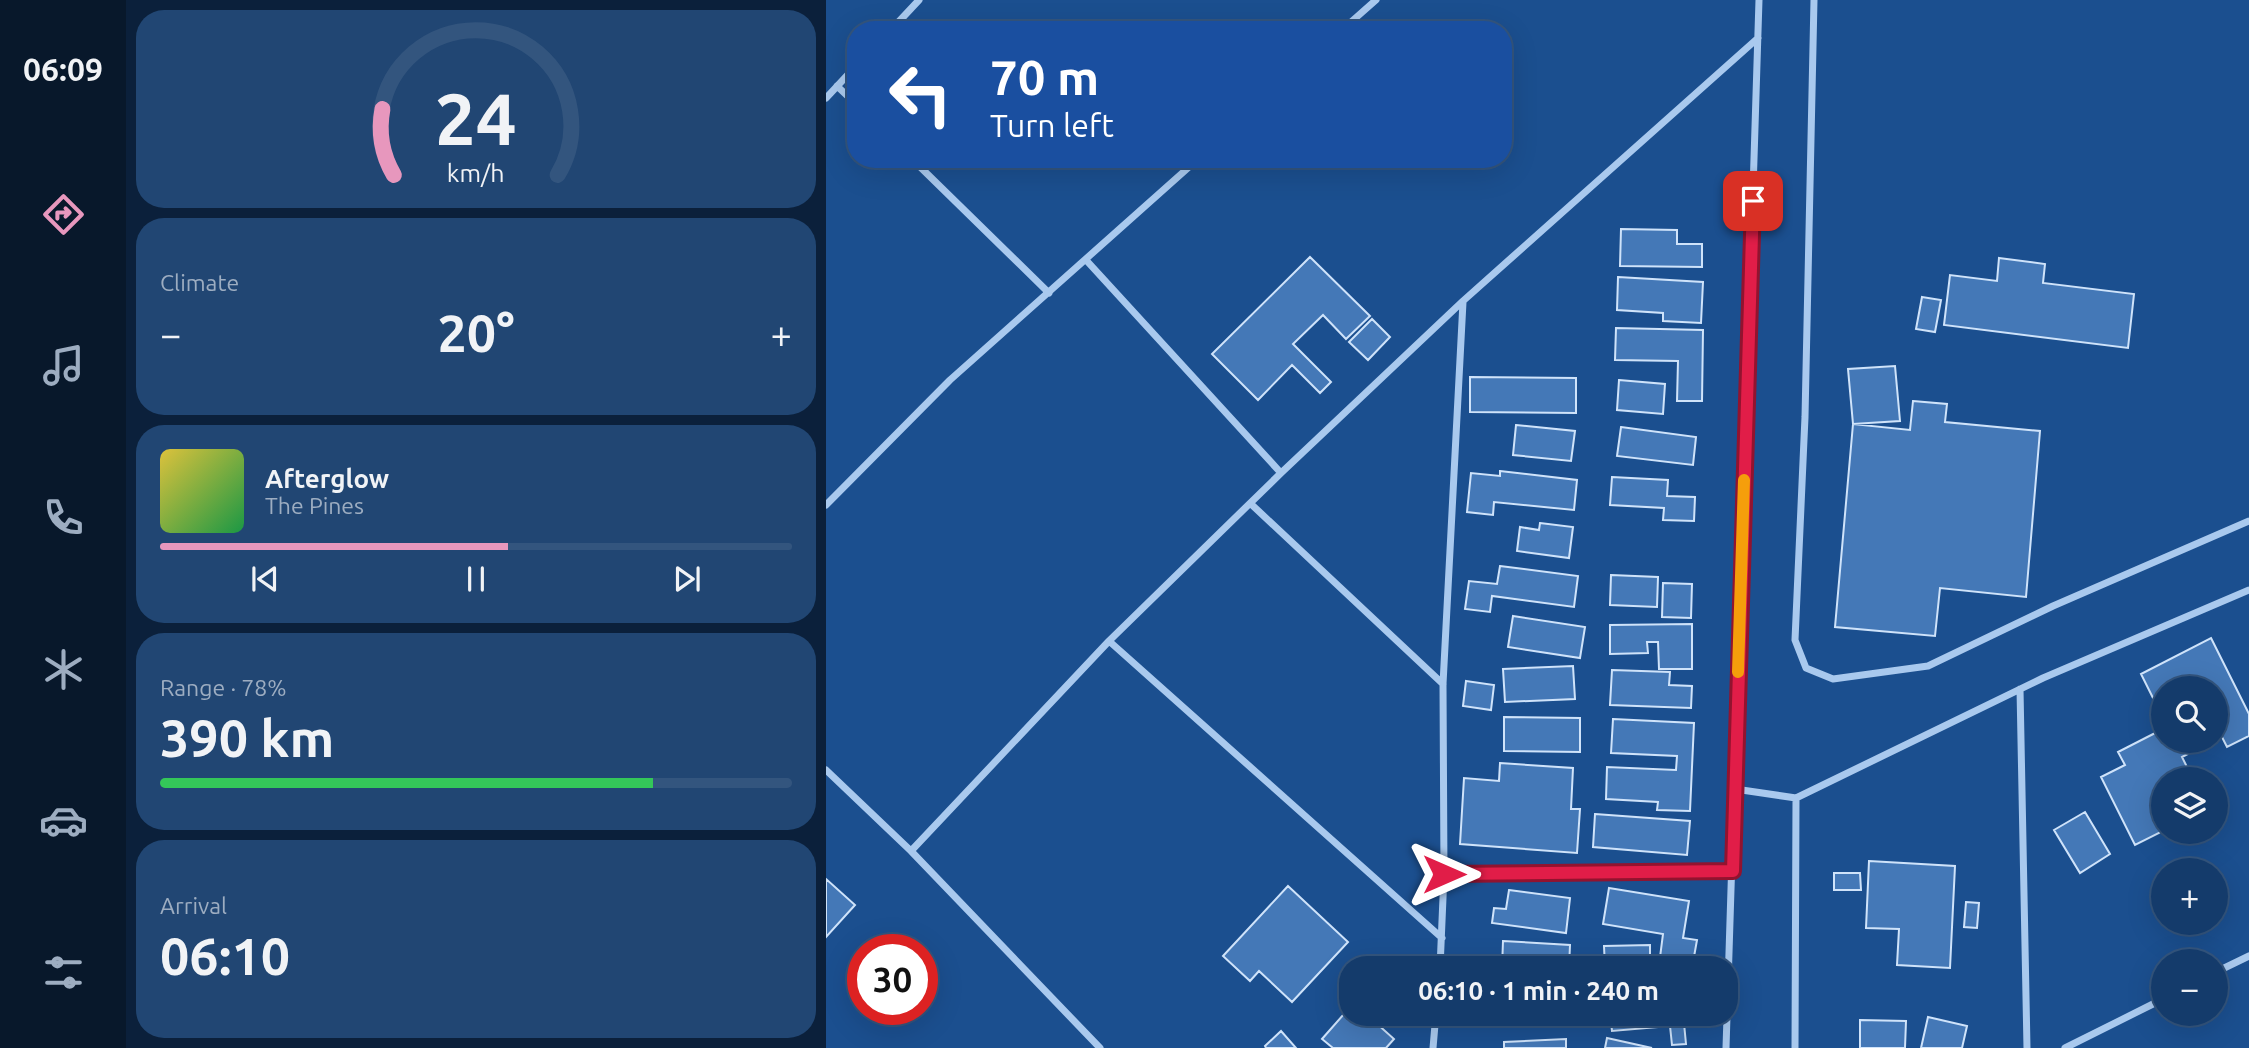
<!DOCTYPE html>
<meta charset="utf-8">
<style>
body{margin:0;font-family:Ubuntu,sans-serif;background:#214673;color:#f1f3f6;height:100vh;display:flex;flex-direction:column;font-size:26px;white-space:nowrap}
*{box-sizing:border-box;margin:0}
p{font-size:23px;color:#9dadc1}
.icon{flex:none;width:38px;height:38px;fill:none;stroke:currentColor;stroke-width:2;stroke-linecap:round;stroke-linejoin:round}
.map{position:relative;flex:1;overflow:hidden}
.side{display:flex;flex-direction:column;gap:10px;padding:10px;background:#0b203b;width:700px}
.side>*{flex:none}
.top-card{position:absolute;left:21px;top:21px;width:665px;height:147px;border-radius:28px;box-shadow:0 7px 28px #0002,0 0 0 2px #33557e;background:#1a4fa0;color:#fff;overflow:hidden}
.fabs{position:absolute;left:1325px;top:676px;display:grid;gap:14px}
.fabs a{display:grid;place-items:center;width:77px;height:77px;border-radius:50%;background:#143b6b;box-shadow:0 7px 28px #0002,0 0 0 2px #33557e;font-size:35px}
.speed{position:absolute;left:21px;top:934px;display:flex;gap:14px;font-size:35px;font-weight:700;text-align:center}
.speed>*{display:grid;place-content:center;width:91px;height:91px;border-radius:50%;background:#143b6b;box-shadow:0 7px 28px #0002,0 0 0 2px #33557e;line-height:1}
.speed .limit{border:10px solid #d22;background:#fff;color:#111}
.pin{position:absolute;display:grid;place-items:center;width:60px;height:60px;color:#fff;margin:-30px;border-radius:14px;box-shadow:0 4px 10px #0006}
.me{position:absolute;width:77px;margin:-38px;rotate:90deg;stroke-linejoin:round;filter:drop-shadow(0 0 5px #0008)}
.turn{display:flex;align-items:center;gap:24px;height:147px;padding:0 28px;font-size:32px}
.turn .icon{width:91px;height:91px;stroke-width:2.5}
.turn b{display:block;font-size:49px;line-height:60px}
.big{font-size:52px;font-weight:700;line-height:1.1}
.side .tile{flex:1;display:flex;flex-direction:column;justify-content:center;gap:10px;min-width:0;padding:0 24px;border-radius:28px;background:#214673}
.side .dial{align-items:center;gap:0}
.dial svg{height:182px;overflow:visible;fill:none;stroke:#33557e;stroke-width:7;stroke-linecap:round;text-anchor:middle}
.dial text{fill:#f1f3f6;stroke:none}
.song{display:flex;align-items:center;gap:21px}
.cover{width:84px;height:84px;border-radius:10px;background:linear-gradient(135deg,hsl(50 70% 55%),hsl(140 70% 35%))}
.played{height:7px;border-radius:4px;background:linear-gradient(90deg,#e797bd 55%,#33557e 55%)}
.keys{display:flex;justify-content:space-around;direction:ltr}
.heat{display:flex;justify-content:space-between;align-items:center;font-size:38px;direction:ltr}
.charge{height:10px;border-radius:5px;background:linear-gradient(90deg,#34c759 78%,#33557e 0)}
.trip{position:absolute;left:513px;top:956px;width:399px;height:70px;border-radius:28px;background:#143b6b;box-shadow:0 7px 28px #0002,0 0 0 2px #33557e;font-weight:700;line-height:70px;text-align:center}
main{display:flex;flex:1;min-height:0}
.dock{display:flex;flex-direction:column;width:126px;justify-content:space-around;align-items:center;background:#08182b;color:#9dadc1}
.dock .icon{width:49px;height:49px}
.dock .on{color:#e797bd}
.dock b{font-size:32px;color:#f1f3f6}
.map>svg:first-child{display:block}
.building{fill:#4478b7;stroke:#cfe3fa;stroke-width:2}
.lines{fill:none;stroke-linecap:round;stroke-linejoin:round}
.minor{stroke:#a9c9ee;stroke-width:7}
.route-casing{stroke:#92132f;stroke-width:18}
.route{stroke:#e11d48;stroke-width:12}
.slow{stroke:#f59e0b;stroke-width:12}
</style>
<main>
<nav class="dock">
<b>06:09</b>
<svg class="icon on" aria-label="directions" viewBox="0 0 24 24"><path d="M12 3l9 9-9 9-9-9zM9 14v-3h6M13 9l2 2-2 2"/></svg>
<svg class="icon" aria-label="music" viewBox="0 0 24 24"><path d="M9 18V5l10-2v13"/><circle cx="6" cy="18" r="3"/><circle cx="16" cy="16" r="3"/></svg>
<svg class="icon" aria-label="phone" viewBox="0 0 24 24"><path d="M5 4h4l2 5-3 2q2 4 5 5l2-3 5 2v4C11 20 4 13 5 4z"/></svg>
<svg class="icon" aria-label="climate" viewBox="0 0 24 24"><path d="M12 3v18M4 7l16 10M4 17L20 7"/></svg>
<svg class="icon" aria-label="car" viewBox="0 0 24 24"><path d="M5 17H2v-5l4-1 3-4h7l3 4 3 1v5h-3M9 17h6M6 11h13"/><circle cx="7" cy="17" r="2"/><circle cx="17" cy="17" r="2"/></svg>
<svg class="icon" aria-label="filters" viewBox="0 0 24 24"><path d="M4 7h16M4 17h16"/><circle cx="9" cy="7" r="2"/><circle cx="15" cy="17" r="2"/></svg>
</nav>
<section class="side">
<div class="tile dial"><svg viewBox="0 0 100 80">
<path d="M14 69A42 42 0 1 1 86 69"/>
<path d="M14 69A42 42 0 0 1 9 40" stroke="#e797bd"/>
<text x="50" y="56" font-size="32" font-weight="700">24</text>
<text x="50" y="72" font-size="11">km/h</text>
</svg></div>
<div class="tile"><p>Climate</p>
<div class="heat"><a>−</a><b class="big">20°</b><a>+</a></div>
</div>
<div class="tile">
<div class="song"><i class="cover"></i><div><b>Afterglow</b><p>The Pines</p></div></div>
<div class="played"></div>
<div class="keys"><svg class="icon" aria-label="previous" viewBox="0 0 24 24"><path d="M18 5L8 12l10 7zM5 5v14"/></svg><svg class="icon" aria-label="pause" viewBox="0 0 24 24"><path d="M8 5v14M16 5v14"/></svg><svg class="icon" aria-label="next" viewBox="0 0 24 24"><path d="M6 5l10 7-10 7zM19 5v14"/></svg></div>
</div>
<div class="tile"><p>Range · 78%</p><b class="big">390 km</b><div class="charge"></div></div>
<div class="tile"><p>Arrival</p><b class="big">06:10</b></div>
</section>
<div class="map">
<svg width="1423" height="1048" viewBox="0 0 1423 1048">
<rect width="100%" height="100%" fill="#1b4f8f"/>
<path class="building" d="M795 229 851 230V244H876V267L794 266Z
M484 257 544 316 520 339 497 315 467 344 505 382 494 393 466 365 432 400 386 354Z
M1173 258 1219 264 1217 283 1308 294 1302 348 1118 325 1124 275 1171 281Z
M792 277 877 282 875 323 837 321V313L791 310Z
M1096 297 1115 300 1109 332 1090 329Z
M546 319 564 337 542 360 523 342Z
M790 328 877 330 876 401H851L852 361 789 360Z
M1069 366 1074 421 1027 424 1022 369Z
M644 377 750 378V413L644 412Z
M793 380 839 384 837 414 791 410Z
M1087 401 1121 404 1119 422 1214 431 1200 597 1114 588 1109 636 1009 627 1027 424 1084 430Z
M690 425 749 431 745 461 687 455Z
M795 427 870 437 867 465 791 456Z
M674 471 751 480 748 510 668 502 667 515 641 512 645 473 674 476Z
M786 477 842 480 841 496 869 497 868 521 837 520 838 508 784 505Z
M714 523 747 527 743 558 691 551 694 527 713 530Z
M674 566 752 576 748 607 666 596 664 612 639 609 643 581 671 584Z
M785 575 832 577 831 607 784 605Z
M837 583 866 584 865 618 836 617Z
M687 616 759 627 754 658 682 647Z
M866 624V669H833L832 642H821L822 653 784 654V625Z
M1385 638 1423 714V736L1401 747 1396 737 1390 740V688H1337V718L1315 674Z
M747 666 749 699 679 702 677 669Z
M786 670 844 672 843 685 866 686 865 708 784 705Z
M640 681 668 685 665 710 637 706Z
M678 717 754 718V752L678 751Z
M787 719 868 723 864 811 831 810 832 802 780 799 781 767 850 770 851 756 785 753Z
M1337 729V740H1388L1356 757 1367 779H1337V831L1309 845 1275 777 1299 765 1292 752Z
M674 763 747 768 745 809H754L751 853 634 844 638 778 673 781Z
M1259 812 1284 854 1254 873 1228 830Z
M769 814 864 821 861 855 767 847Z
M1043 861 1129 866 1124 968 1071 965 1073 929 1040 928Z
M1008 873H1034L1035 890H1008Z
M0 879 29 905 0 937Z
M462 886 522 942 466 1002 433 971 424 981 397 956Z
M783 888 863 901 857 938 871 940 866 968 833 965 837 934 777 924Z
M683 890 744 898 740 933 666 923 668 908 680 909Z
M1140 902 1153 903 1151 928 1138 927Z
M677 941 744 945 743 968H676Z
M824 945V968H779L778 946Z
M525 1006V1013H539L568 1039 560 1048H507L496 1039Z
M677 1013H748V1026L677 1025Z
M784 1013H857L860 1044 846 1045 844 1026 786 1031Z
M1102 1017 1141 1026 1136 1048H1095Z
M1034 1020 1080 1021 1079 1048H1034Z
M455 1031 470 1048H440L439 1046Z
M781 1038 826 1048H779Z
M740 1039V1048H678V1042Z"/>
<g class="lines">
<path class="minor" d="M988 0 979 417 969 640 980 668 1007 679 1102 666 1227 606 1423 521
M65 30 93 0
M516 30 550 0
M11 86 30 104
M0 98 30 66
M86 159 223 293
M260 260 455 473
M425 504 617 684
M0 505 124 380 372 159
M283 641 616 938
M1194 689 1201 1048
M0 770 85 851 274 1048
M909 789 970 798 1217 678 1423 590
M85 851 283 641 455 473 637 301 932 38
M618 874 907 871
M614 968 618 874 617 684 637 302
M1390 972 1423 956
M607 1048 610 1013
M900 1048 933 0
M969 1048 970 798
M1239 1048 1337 999"/>
</g>
<g class="lines">
<g class="route-casing">
<path id="route" d="M618 874 907 871 927 201"/>
</g>
<use href="#route" class="route"/>
<path class="slow" d="M912 672 918 480"/>
</g>
</svg>
<div class="fabs">
<a><svg class="icon" aria-label="search" viewBox="0 0 24 24"><circle cx="10" cy="10" r="6"/><path d="M15 15l6 6"/></svg></a>
<a><svg class="icon" aria-label="layers" viewBox="0 0 24 24"><path d="M12 4l9 5-9 5-9-5zM3 14l9 5 9-5"/></svg></a>
<a>+</a>
<a>−</a>
</div>
<div class="speed"><div class="limit">30</div></div>
<div class="pin" style="left:927px;top:201px;background:#d93025"><svg class="icon" aria-label="arrive" viewBox="0 0 24 24"><path d="M6 21V4h12l-3 4 3 4H6"/></svg></div>
<svg class="me" style="left:618px;top:874px" viewBox="-20 -20 40 40"><path d="M0-17L14 15 0 8-14 15z" fill="#e11d48" stroke="#fff" stroke-width="4"/></svg>
<div class="trip">06:10 · 1 min · 240 m</div>
<div class="top-card">
<div class="turn"><svg class="icon" aria-label="left" viewBox="0 0 24 24"><path d="M17 20v-9H6M10 6l-5 5 5 5"/></svg><div><b>70 m</b>Turn left</div></div>
</div>
</div>
</main>
